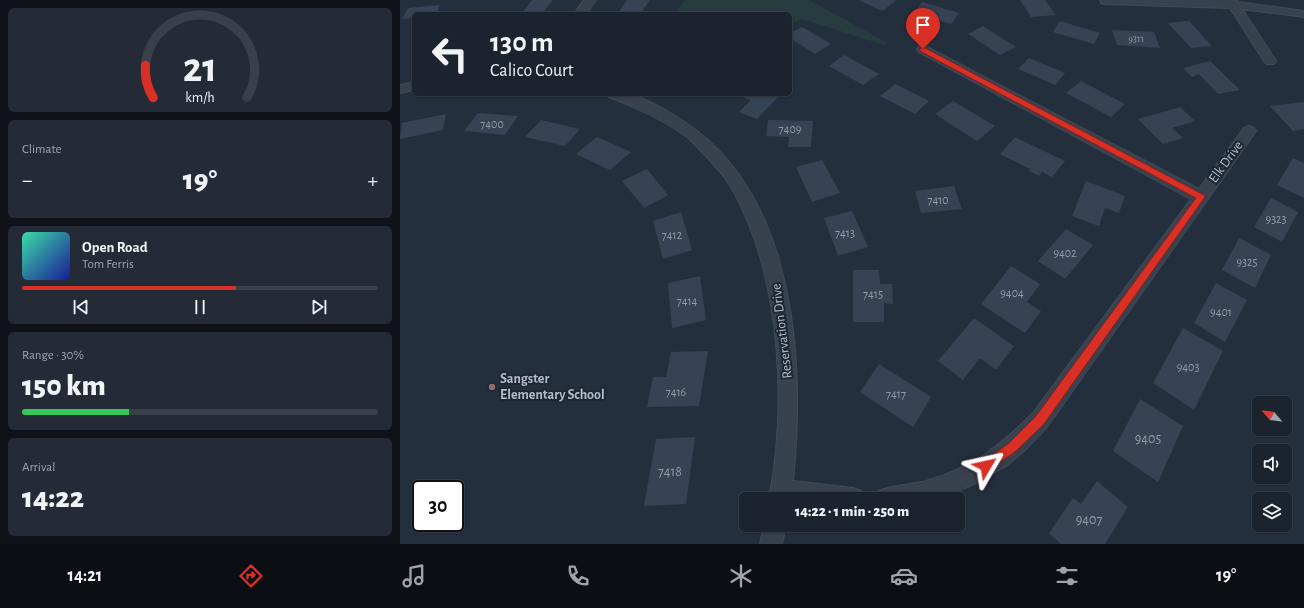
<!DOCTYPE html>
<meta charset="utf-8">
<style>
body{margin:0;font-family:"Alegreya Sans",sans-serif;background:#242b36;color:#f1f3f6;height:100vh;display:flex;flex-direction:column;font-size:15px;white-space:nowrap}
*{box-sizing:border-box;margin:0}
p{font-size:13px;color:#a0a4aa}
.icon{flex:none;width:22px;height:22px;fill:none;stroke:currentColor;stroke-width:2;stroke-linecap:round;stroke-linejoin:round}
.map{position:relative;flex:1;overflow:hidden}
.drawer{display:flex;flex-direction:column;gap:8px;padding:8px;background:#0f1319;width:400px}
.drawer>*{flex:none}
.hud{position:absolute;left:12px;top:12px;width:380px;height:84px;border-radius:6px;box-shadow:0 1px 3px #0004,0 0 0 1px #39404a;background:#1b232e;color:#f1f3f6;overflow:hidden}
.needle{width:26px;rotate:299deg}
.buttons{position:absolute;left:852px;top:396px;display:grid;gap:8px}
.buttons a{display:grid;place-items:center;width:40px;height:40px;border-radius:6px;background:#1b232e;box-shadow:0 1px 3px #0004,0 0 0 1px #39404a;font-size:20px}
.speed{position:absolute;left:12px;top:480px;display:flex;gap:8px;font-size:20px;font-weight:700;text-align:center}
.speed>*{display:grid;place-content:center;width:52px;height:52px;border-radius:50%;background:#1b232e;box-shadow:0 1px 3px #0004,0 0 0 1px #39404a;line-height:1}
.speed .limit{border:2px solid #111;border-radius:6px;background:#fff;color:#111}
.pin{position:absolute;display:grid;place-items:center;width:34px;height:34px;color:#fff;margin:-41px -17px;border-radius:50% 50% 50% 0;rotate:-45deg;box-shadow:0 0 4px #0007}
.pin .icon{rotate:45deg}
.me{position:absolute;width:44px;margin:-22px;rotate:54deg;stroke-linejoin:round;filter:drop-shadow(0 0 3px #0008)}
.turn{display:flex;align-items:center;gap:14px;height:84px;padding:0 12px;font-size:18px}
.turn .icon{width:52px;height:52px;stroke-width:2.5}
.turn b{display:block;font-size:28px;line-height:34px}
.big{font-size:30px;font-weight:800;line-height:1.1}
.drawer .widget{flex:1;display:flex;flex-direction:column;justify-content:center;gap:6px;min-width:0;padding:0 14px;border-radius:6px;background:#242b36}
.drawer .dial{align-items:center;gap:0}
.dial svg{height:104px;overflow:visible;fill:none;stroke:#39404a;stroke-width:7;stroke-linecap:round;text-anchor:middle}
.dial text{fill:#f1f3f6;stroke:none}
.song{display:flex;align-items:center;gap:12px}
.cover{width:48px;height:48px;border-radius:6px;background:linear-gradient(135deg,hsl(160 70% 55%),hsl(240 70% 35%))}
.played{height:4px;border-radius:2px;background:linear-gradient(90deg,#d93025 60%,#39404a 60%)}
.keys{display:flex;justify-content:space-around;direction:ltr}
.heat{display:flex;justify-content:space-between;align-items:center;font-size:22px;direction:ltr}
.charge{height:6px;border-radius:3px;background:linear-gradient(90deg,#34c759 30%,#39404a 0)}
.trip{position:absolute;left:339px;top:492px;width:226px;height:40px;border-radius:6px;background:#1b232e;box-shadow:0 1px 3px #0004,0 0 0 1px #39404a;font-weight:800;line-height:40px;text-align:center}
.tab-bar{display:flex;height:64px;justify-content:space-around;align-items:center;background:#0b0e12;color:#a0a4aa}
.tab-bar .icon{width:28px;height:28px}
.tab-bar .active{color:#d93025}
.tab-bar b{font-size:18px;color:#f1f3f6}
main{display:flex;flex:1;min-height:0}
.map>svg:first-child{display:block}
.green{fill:#263c3f}
.building{fill:#364354}
.lines{fill:none;stroke-linecap:round;stroke-linejoin:round}
.minor-casing{stroke:#414a57;stroke-width:2}
.minor{fill:#38414e;fill-rule:evenodd}
.route{fill:#d93025;stroke:#8d1f18}
.education-dot{fill:#8d6e63;stroke:#1d2633;stroke-width:1.5}
.labels{text-anchor:middle;dominant-baseline:central;stroke-width:4;stroke-linejoin:round;paint-order:stroke}
.far-number-label{font-size:10px;fill:#929caa}
.number-label{font-size:12px;fill:#929caa}
.street-label{font-size:14px;fill:#b4bcc9;stroke:#1d2633}
.poi-label{font-size:14px;font-weight:bold;fill:#b4bcc9;stroke:#1d2633;text-anchor:start}
.near-number-label{font-size:14px;fill:#929caa}
</style>
<main>
<section class="drawer">
<div class="widget dial"><svg viewBox="0 0 100 80">
<path d="M14 69A42 42 0 1 1 86 69"/>
<path d="M14 69A42 42 0 0 1 8 44" stroke="#d93025"/>
<text x="50" y="56" font-size="32" font-weight="700">21</text>
<text x="50" y="72" font-size="11">km/h</text>
</svg></div>
<div class="widget"><p>Climate</p>
<div class="heat"><a>−</a><b class="big">19°</b><a>+</a></div>
</div>
<div class="widget">
<div class="song"><i class="cover"></i><div><b>Open Road</b><p>Tom Ferris</p></div></div>
<div class="played"></div>
<div class="keys"><svg class="icon" aria-label="previous" viewBox="0 0 24 24"><path d="M18 5L8 12l10 7zM5 5v14"/></svg><svg class="icon" aria-label="pause" viewBox="0 0 24 24"><path d="M8 5v14M16 5v14"/></svg><svg class="icon" aria-label="next" viewBox="0 0 24 24"><path d="M6 5l10 7-10 7zM19 5v14"/></svg></div>
</div>
<div class="widget"><p>Range · 30%</p><b class="big">150 km</b><div class="charge"></div></div>
<div class="widget"><p>Arrival</p><b class="big">14:22</b></div>
</section>
<div class="map">
<svg width="904" height="544" viewBox="0 0 904 544">
<rect width="100%" height="100%" fill="#242f3e"/>
<path class="green" d="M285 0H409L486 42 484 45 402 19 390 24V14H274Z"/>
<path class="building" d="M132 0H153L142 14H121Z
M227 0H250L240 14H217Z
M458 0H495L496 1 482 11Z
M620 0H645L656 15 631 17Z
M522 2 559 13 551 24 514 13Z
M40 5 36 14H14V18L2 19 8 8Z
M660 21 700 33 694 44 653 32Z
M789 21 812 46 791 48 768 23Z
M583 26 616 47 600 55 568 34Z
M402 27 431 44 415 54 390 38V33Z
M712 30 754 32 760 48 717 45Z
M444 55 479 74 463 85 429 66Z
M629 58 665 73 655 85 618 69Z
M810 61 840 90 818 94 799 74 792 77 783 68Z
M681 81 725 104 711 117 666 93Z
M495 84 529 101 515 114 480 96Z
M341 94H381L357 119 339 112 351 100 339 96Z
M553 101 595 126 577 141 535 114Z
M904 102V129L893 131 870 106Z
M780 107 795 121 772 128 783 138 763 144 738 119Z
M78 113 118 116 105 135 64 131Z
M46 114 43 130 0 139 2 123Z
M141 120 180 129 165 146 125 137Z
M368 120 413 121 411 147H388L389 137 366 136Z
M197 137 231 152 210 170 176 154Z
M615 137 665 161 652 177 642 172 639 176 629 171 630 169 600 154Z
M893 158 904 163V198L877 185Z
M422 160 440 193 412 202 396 167Z
M247 169 268 195 244 208 222 181Z
M686 181 725 196 719 213 705 208 699 226 672 216Z
M554 186 562 209 521 213 515 191Z
M871 198 898 212 882 242 854 227Z
M452 211 468 247 438 256 424 218Z
M281 212 292 250 263 259 253 221Z
M666 229 693 245 665 279 638 261Z
M839 238 871 255 855 288 822 270Z
M611 266 640 284 627 302 641 311 625 333 581 304Z
M453 270H479L480 284H492L493 304 484 303V322H453Z
M300 276 306 320 272 328 268 283Z
M816 283 847 300 825 342 794 323Z
M574 318 614 346 596 370 580 358 563 380 538 361Z
M783 328 823 351 794 410 753 383Z
M308 351 299 406 247 407 253 377H266L271 352Z
M479 364 531 397 513 427 460 392Z
M740 399 783 426 758 482 713 451Z
M295 437 286 504 244 506 256 439Z
M697 481 728 507 705 544H661L649 533 673 498 681 504Z"/>
<g class="lines">
<g class="minor-casing">
<path id="minor" d="M184 0H196L186 14H174Z
M700 0H837L838 2 904 11V17L842 9 876 61 874 64H866L830 8 705 4 701 3Z
M523 45 799 189 844 128 849 126 854 128 856 131 647 427 623 452 606 466 576 483 560 490 538 499H475L478 491C493 485 510 485 526 481 572 468 600 446 633 413L791 199 519 52 517 49 519 46Z
M14 82V90L0 93V85Z
M207 94C213 94 220 93 226 94 242 96 269 112 283 121 396 194 405 361 393 481L453 488 461 491 464 499H369C387 406 381 286 338 200 330 182 316 166 302 152 297 147 292 141 287 137 262 118 238 109 209 97Z
M364 525H386L382 544H360Z"/>
</g>
<use href="#minor" class="minor"/>
</g>
<path class="route" d="M520 48H525L804 195 805 197 644 424 616 451 586 472 582 471 581 466 582 462 608 444 636 416 796 198 520 51Z"/>
<circle class="education-dot" cx="92" cy="387" r="4"/>
<g class="labels">
<g class="far-number-label">
<text x="736" y="39">9311</text>
</g>
<g class="number-label">
<text x="92" y="124">7400</text>
<text x="390" y="129">7409</text>
<text x="538" y="200">7410</text>
<text x="876" y="219">9323</text>
<text x="445" y="233">7413</text>
<text x="272" y="235">7412</text>
<text x="665" y="253">9402</text>
<text x="847" y="262">9325</text>
<text x="612" y="293">9404</text>
<text x="473" y="294">7415</text>
<text x="287" y="301">7414</text>
<text x="821" y="312">9401</text>
<text x="788" y="367">9403</text>
<text x="276" y="392">7416</text>
<text x="496" y="394">7417</text>
</g>
<g class="street-label">
<text transform="translate(826 162) rotate(-54)">Elk Drive</text>
<text transform="translate(382 331) rotate(-97)">Reservation Drive</text>
</g>
<g class="poi-label">
<text x="100" y="379">Sangster<tspan x="100" dy="16">Elementary School</tspan></text>
</g>
<g class="near-number-label">
<text x="748" y="439">9405</text>
<text x="270" y="472">7418</text>
<text x="689" y="520">9407</text>
</g>
</g>
</svg>
<div class="buttons">
<a><svg class="needle" viewBox="-14 -14 28 28"><path d="M0-13l5 13h-10z" fill="#e53935"/><path d="M0 13l5-13h-10z" fill="#a0a4aa"/></svg></a>
<a><svg class="icon" aria-label="sound" viewBox="0 0 24 24"><path d="M4 9h4l5-4v14l-5-4H4zM17 9q2 3 0 6"/></svg></a>
<a><svg class="icon" aria-label="layers" viewBox="0 0 24 24"><path d="M12 4l9 5-9 5-9-5zM3 14l9 5 9-5"/></svg></a>
</div>
<div class="speed"><div class="limit">30</div></div>
<div class="pin" style="left:523px;top:49px;background:#d93025"><svg class="icon" aria-label="arrive" viewBox="0 0 24 24"><path d="M6 21V4h12l-3 4 3 4H6"/></svg></div>
<svg class="me" style="left:586px;top:466px" viewBox="-20 -20 40 40"><path d="M0-17L14 15 0 8-14 15z" fill="#d93025" stroke="#fff" stroke-width="4"/></svg>
<div class="trip">14:22 · 1 min · 250 m</div>
<div class="hud">
<div class="turn"><svg class="icon" aria-label="left" viewBox="0 0 24 24"><path d="M17 20v-9H6M10 6l-5 5 5 5"/></svg><div><b>130 m</b>Calico Court</div></div>
</div>
</div>
</main>
<nav class="tab-bar">
<b>14:21</b>
<svg class="icon active" aria-label="directions" viewBox="0 0 24 24"><path d="M12 3l9 9-9 9-9-9zM9 14v-3h6M13 9l2 2-2 2"/></svg>
<svg class="icon" aria-label="music" viewBox="0 0 24 24"><path d="M9 18V5l10-2v13"/><circle cx="6" cy="18" r="3"/><circle cx="16" cy="16" r="3"/></svg>
<svg class="icon" aria-label="phone" viewBox="0 0 24 24"><path d="M5 4h4l2 5-3 2q2 4 5 5l2-3 5 2v4C11 20 4 13 5 4z"/></svg>
<svg class="icon" aria-label="climate" viewBox="0 0 24 24"><path d="M12 3v18M4 7l16 10M4 17L20 7"/></svg>
<svg class="icon" aria-label="car" viewBox="0 0 24 24"><path d="M5 17H2v-5l4-1 3-4h7l3 4 3 1v5h-3M9 17h6M6 11h13"/><circle cx="7" cy="17" r="2"/><circle cx="17" cy="17" r="2"/></svg>
<svg class="icon" aria-label="filters" viewBox="0 0 24 24"><path d="M4 7h16M4 17h16"/><circle cx="9" cy="7" r="2"/><circle cx="15" cy="17" r="2"/></svg>
<b>19°</b>
</nav>
